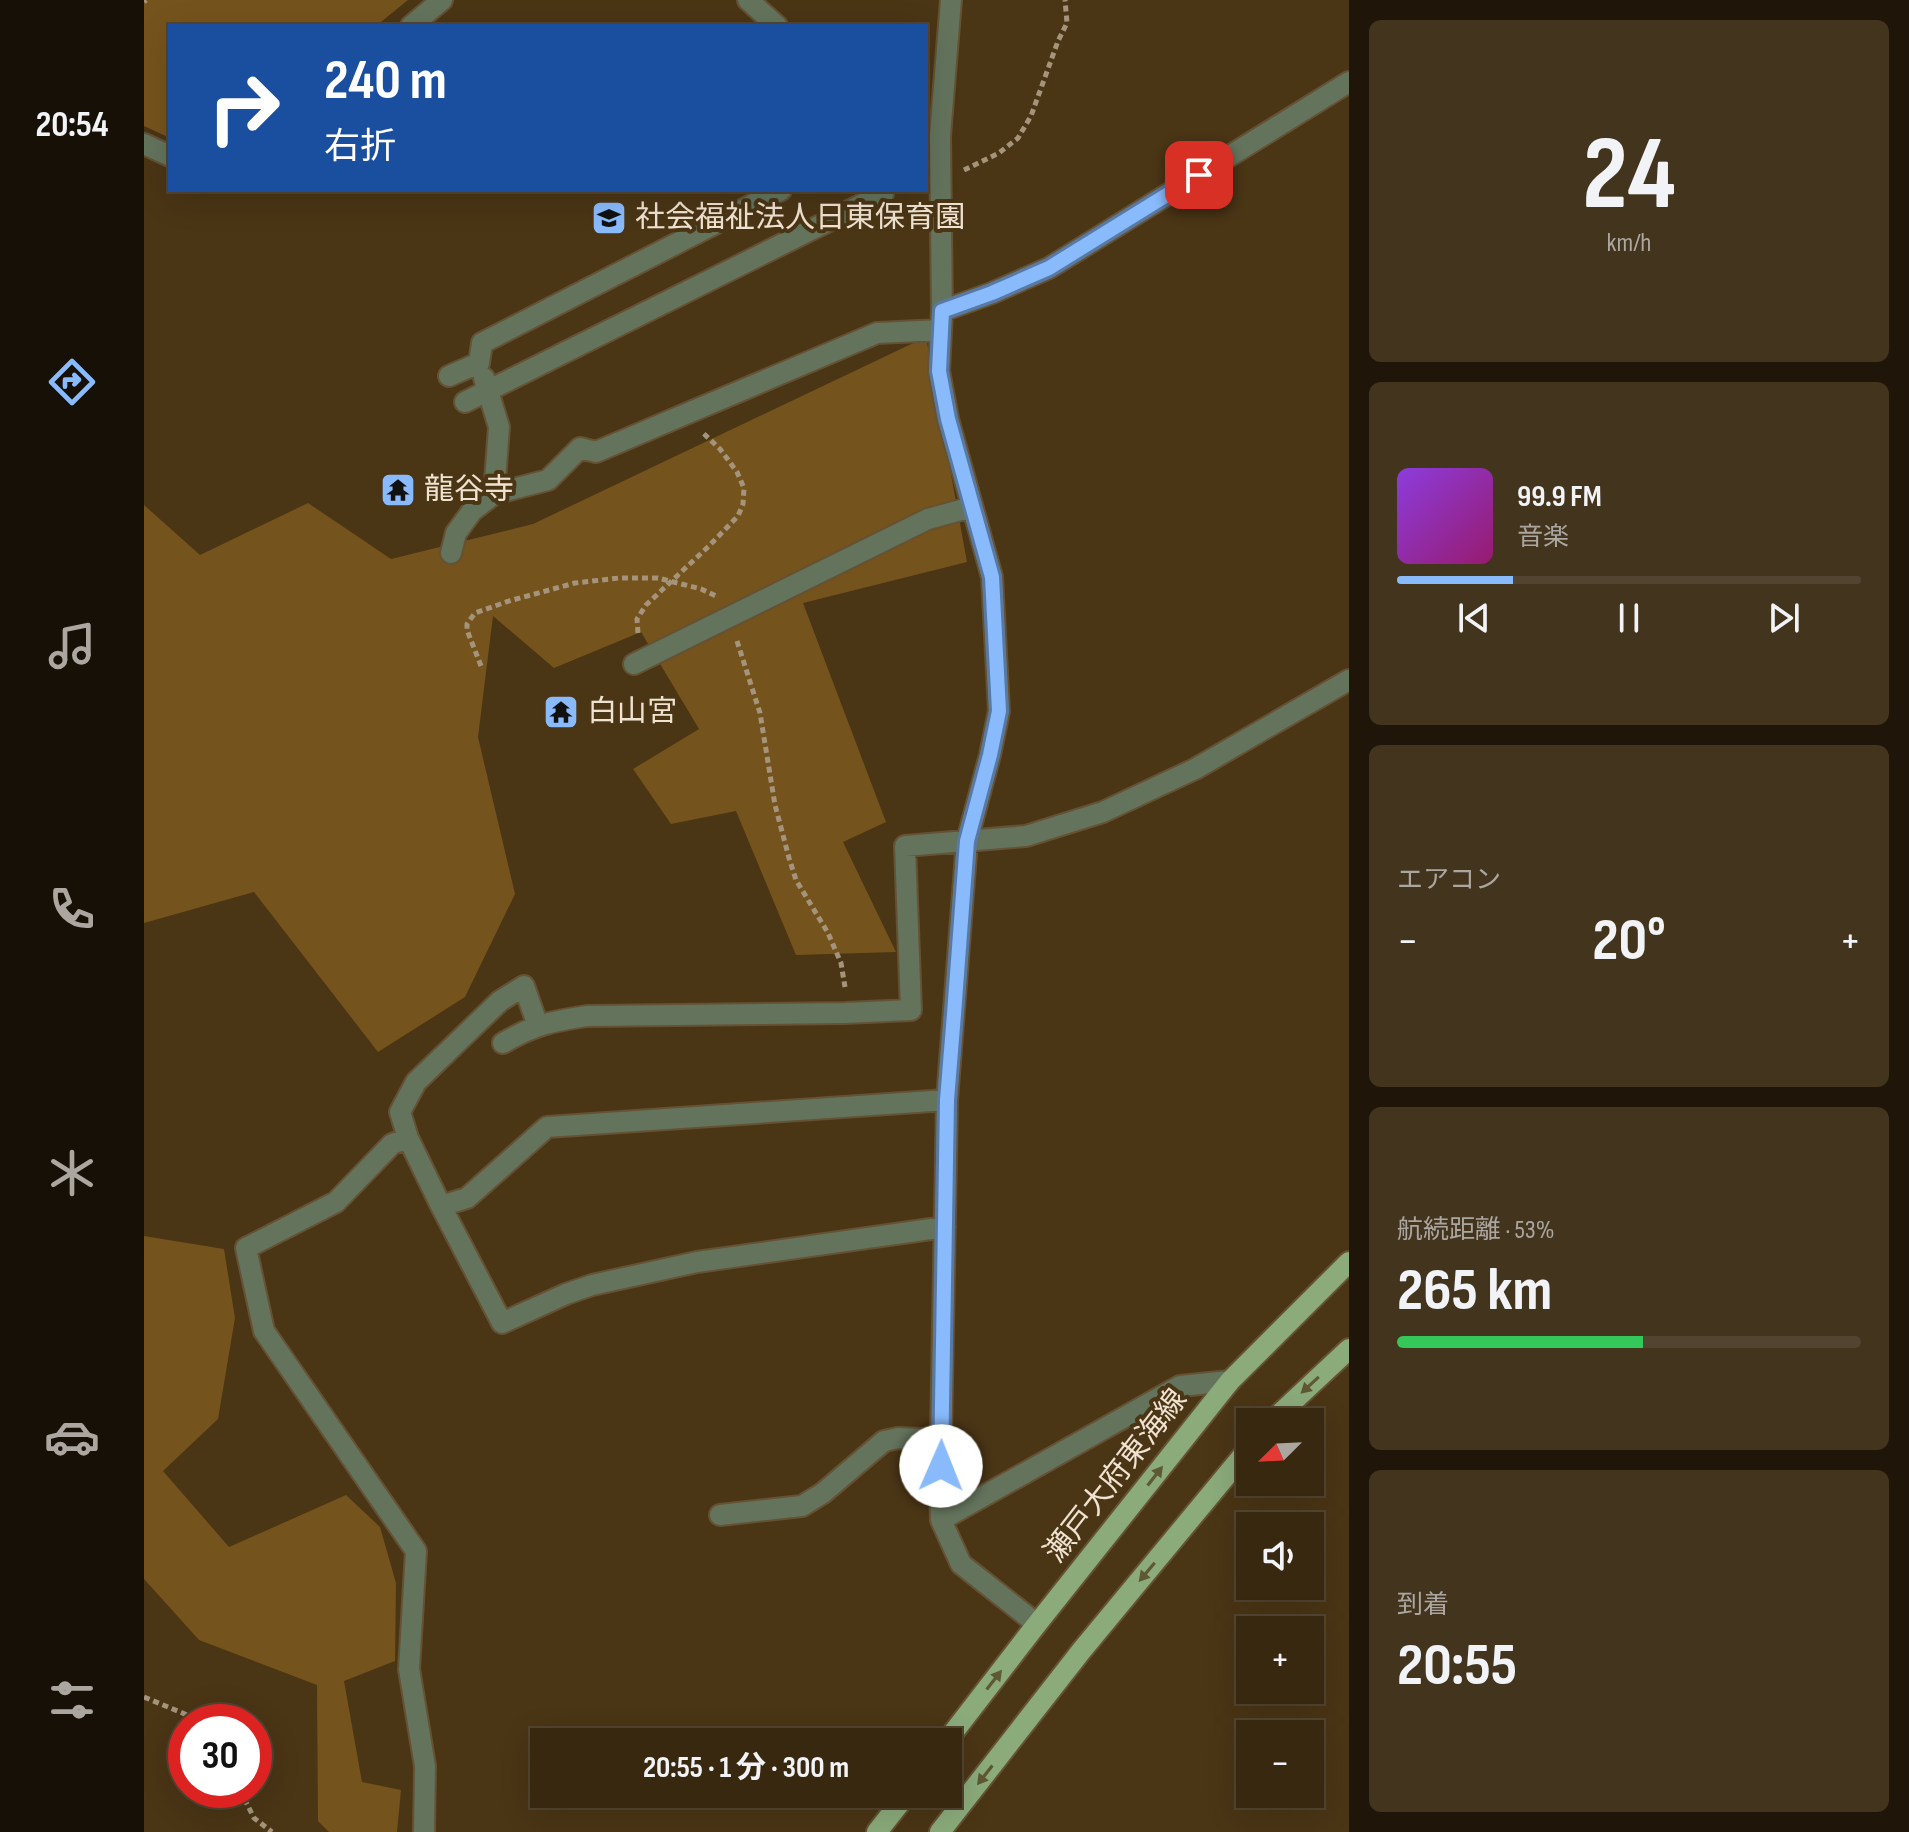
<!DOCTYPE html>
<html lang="ja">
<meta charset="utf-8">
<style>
body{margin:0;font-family:"Sofia Sans Condensed","Noto Sans JP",sans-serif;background:#43341e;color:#f1f3f6;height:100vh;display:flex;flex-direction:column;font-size:30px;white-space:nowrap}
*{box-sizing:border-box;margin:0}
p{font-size:26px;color:#aba69f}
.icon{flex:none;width:44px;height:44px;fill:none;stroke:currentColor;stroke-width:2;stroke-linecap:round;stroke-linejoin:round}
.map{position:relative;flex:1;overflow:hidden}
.details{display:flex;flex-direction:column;gap:20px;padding:20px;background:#1f1609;width:560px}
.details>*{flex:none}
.banner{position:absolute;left:24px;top:24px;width:760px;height:168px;border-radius:0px;box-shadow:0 8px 32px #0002,0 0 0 2px #524430;background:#1a4fa0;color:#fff;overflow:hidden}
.needle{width:52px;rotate:246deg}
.controls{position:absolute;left:1092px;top:1408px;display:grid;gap:16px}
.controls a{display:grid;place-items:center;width:88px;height:88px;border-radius:0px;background:#382810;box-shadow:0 8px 32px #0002,0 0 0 2px #524430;font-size:40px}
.speed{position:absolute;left:24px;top:1704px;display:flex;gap:16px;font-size:40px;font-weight:700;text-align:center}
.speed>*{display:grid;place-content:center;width:104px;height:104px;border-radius:50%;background:#382810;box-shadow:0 8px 32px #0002,0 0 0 2px #524430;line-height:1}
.speed .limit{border:12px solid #d22;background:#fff;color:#111}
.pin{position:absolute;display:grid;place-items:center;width:68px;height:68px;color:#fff;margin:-34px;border-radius:16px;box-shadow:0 4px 12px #0006}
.me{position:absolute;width:88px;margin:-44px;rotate:1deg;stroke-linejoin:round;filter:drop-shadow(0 0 6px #0008)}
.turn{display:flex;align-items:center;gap:28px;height:168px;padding:0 24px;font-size:36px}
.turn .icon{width:104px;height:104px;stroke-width:2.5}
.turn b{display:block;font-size:56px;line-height:68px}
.big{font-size:60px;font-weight:700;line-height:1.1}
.details .card{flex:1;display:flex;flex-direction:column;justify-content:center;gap:12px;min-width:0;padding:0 28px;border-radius:12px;background:#43341e}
.details .dial{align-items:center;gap:0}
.dial b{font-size:104px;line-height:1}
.song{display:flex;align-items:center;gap:24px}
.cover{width:96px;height:96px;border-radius:12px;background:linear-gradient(135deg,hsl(270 70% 55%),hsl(320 70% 35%))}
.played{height:8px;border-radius:4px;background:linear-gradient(90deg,#88bafc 25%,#524430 25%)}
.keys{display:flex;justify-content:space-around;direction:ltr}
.heat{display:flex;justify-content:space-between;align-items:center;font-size:44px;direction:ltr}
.charge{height:12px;border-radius:6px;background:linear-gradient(90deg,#34c759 53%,#524430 0)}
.trip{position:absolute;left:386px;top:1728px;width:432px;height:80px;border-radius:0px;background:#382810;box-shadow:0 8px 32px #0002,0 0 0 2px #524430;font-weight:700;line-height:80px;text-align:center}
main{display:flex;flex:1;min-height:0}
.tab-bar{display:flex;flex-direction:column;width:144px;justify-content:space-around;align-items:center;background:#161006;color:#aba69f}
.tab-bar .icon{width:56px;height:56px}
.tab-bar .on{color:#88bafc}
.tab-bar b{font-size:36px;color:#f1f3f6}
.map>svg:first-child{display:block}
.green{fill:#75531c}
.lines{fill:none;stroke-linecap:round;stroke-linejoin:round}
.minor-casing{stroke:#655133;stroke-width:24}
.major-casing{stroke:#655133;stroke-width:24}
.path{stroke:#a5947c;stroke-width:5;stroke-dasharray:6 4;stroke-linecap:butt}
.minor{stroke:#63735c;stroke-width:20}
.major{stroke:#8bab7b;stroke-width:20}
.oneway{fill:#5e5834}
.route-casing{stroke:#5879a4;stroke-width:20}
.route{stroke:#88bafc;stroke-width:14}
.labels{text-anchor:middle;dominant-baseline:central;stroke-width:8;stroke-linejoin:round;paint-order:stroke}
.poi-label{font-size:30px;fill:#f0e2d1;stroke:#4a3515;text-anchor:start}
.street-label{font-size:30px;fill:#f0e2d1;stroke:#4a3515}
</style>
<main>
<nav class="tab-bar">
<b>20:54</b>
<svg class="icon on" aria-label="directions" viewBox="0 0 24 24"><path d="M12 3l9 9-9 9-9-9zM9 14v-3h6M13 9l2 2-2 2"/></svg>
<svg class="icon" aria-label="music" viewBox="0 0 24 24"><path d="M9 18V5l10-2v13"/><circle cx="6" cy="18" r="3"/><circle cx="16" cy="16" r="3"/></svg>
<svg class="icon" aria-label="phone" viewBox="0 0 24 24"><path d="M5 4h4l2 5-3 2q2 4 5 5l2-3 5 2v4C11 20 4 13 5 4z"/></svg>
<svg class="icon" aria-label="climate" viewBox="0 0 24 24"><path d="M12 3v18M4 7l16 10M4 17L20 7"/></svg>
<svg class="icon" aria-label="car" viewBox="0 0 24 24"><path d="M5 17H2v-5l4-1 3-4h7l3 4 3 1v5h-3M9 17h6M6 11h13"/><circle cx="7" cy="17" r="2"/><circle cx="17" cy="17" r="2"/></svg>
<svg class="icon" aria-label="filters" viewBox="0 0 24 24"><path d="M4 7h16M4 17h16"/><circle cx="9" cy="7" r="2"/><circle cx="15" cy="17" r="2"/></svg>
</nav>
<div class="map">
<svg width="1205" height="1832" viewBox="0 0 1205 1832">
<rect width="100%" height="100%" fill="#4a3515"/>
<path class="green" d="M0 0H264L232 26H26V138L0 126Z
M782 337 823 562 659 603 742 822 699 842 752 952 652 955 592 811 527 824 489 769 555 729 497 632 410 668 349 616 334 737 371 894 321 997 234 1052 110 892 0 923V505L56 555 164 503 247 559 389 524Z
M0 1236 80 1249 91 1318 74 1419 19 1471 85 1547 202 1495 236 1527 252 1583 251 1661 200 1681 218 1782 257 1790 253 1832H185L174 1821 173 1685 55 1640 0 1579Z"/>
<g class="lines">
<g class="minor-casing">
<path id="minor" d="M604 0 633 26
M807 0 796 136 798 311 795 371 804 419 848 577 855 711 846 755 823 841 803 1100 796 1493 797 1520 817 1564 893 1624
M267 26 298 0
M0 144 26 156
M798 311 848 293 905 268 1205 82
M305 376 335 363 338 343 637 190
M340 378 355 427 350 494
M321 402 739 194V190
M307 553 312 533 328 511 350 494 404 480 436 448 452 452 733 333 797 330
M490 664 784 519 828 507
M359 1043C389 1025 409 1021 443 1016L701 1013 767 1010 761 846 882 836 959 812 1051 769 1205 680
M264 1138 256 1112 272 1082 356 1001 380 986 394 1026
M297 1206 358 1323 422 1294 448 1285 553 1262 801 1227
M576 1515 658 1506 679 1493 740 1441 754 1438 797 1440
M797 1520 1036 1386 1086 1381
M280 1832 281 1766 265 1669 272 1551 120 1331 102 1248 192 1202 248 1144 264 1138 297 1206 323 1198 403 1127 803 1100"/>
</g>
<g class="major-casing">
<path id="major" d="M1127 1422 1205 1349
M802 1742 893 1624 1086 1381 1205 1262
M733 1832 763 1794
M796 1832 938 1650 1106 1447"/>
</g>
<path class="path" d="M0 2 2 0
M820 170 855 153 874 138 887 116 914 41 923 23 921 0
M494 633 493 619 502 605 565 546 594 516 599 504 600 488 593 472 576 449 559 433
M593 641 616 713 631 805 645 858 652 880 684 933 697 963 701 987
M337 666 323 630V624L331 613 365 601 431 583 475 578H514L557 589 572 596
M0 1697 60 1722
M96 1790 110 1818 128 1832"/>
<use href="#minor" class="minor"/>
<use href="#major" class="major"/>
</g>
<defs><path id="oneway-solid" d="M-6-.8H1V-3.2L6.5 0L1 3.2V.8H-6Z" transform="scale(2)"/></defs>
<g class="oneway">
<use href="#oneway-solid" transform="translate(1166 1385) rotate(137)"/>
<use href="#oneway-solid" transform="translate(1011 1476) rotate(-52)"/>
<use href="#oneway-solid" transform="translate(1003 1572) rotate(130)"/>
<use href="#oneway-solid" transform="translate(850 1680) rotate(-52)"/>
<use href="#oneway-solid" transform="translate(841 1775) rotate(128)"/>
</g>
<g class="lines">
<g class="route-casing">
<path id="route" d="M797 1466 803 1100 810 1014 823 841 846 755 855 711 848 577 804 419 795 371 798 311 848 293 905 268 1055 175"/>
</g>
<use href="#route" class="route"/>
</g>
<defs>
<g id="school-square" transform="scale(1.8)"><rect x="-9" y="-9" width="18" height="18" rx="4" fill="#88bafc" stroke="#4a3515"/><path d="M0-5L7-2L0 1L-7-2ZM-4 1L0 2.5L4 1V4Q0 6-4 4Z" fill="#111"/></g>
<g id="temple-square" transform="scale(1.8)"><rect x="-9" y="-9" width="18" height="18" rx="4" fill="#88bafc" stroke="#4a3515"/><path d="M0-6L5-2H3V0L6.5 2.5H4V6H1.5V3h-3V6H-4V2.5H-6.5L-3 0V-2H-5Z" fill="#111"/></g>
</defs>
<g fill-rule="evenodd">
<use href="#school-square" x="465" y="218"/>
<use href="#temple-square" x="254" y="490"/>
<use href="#temple-square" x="417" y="712"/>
</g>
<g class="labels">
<g class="poi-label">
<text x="491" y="218">社会福祉法人日東保育園</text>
<text x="280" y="490">龍谷寺</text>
<text x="443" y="712">白山宮</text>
</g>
<g class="street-label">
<text transform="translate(972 1476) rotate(-52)">瀬戸大府東海線</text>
</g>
</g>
</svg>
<div class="controls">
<a><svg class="needle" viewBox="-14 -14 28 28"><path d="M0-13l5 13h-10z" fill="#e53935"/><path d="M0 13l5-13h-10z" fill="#aba69f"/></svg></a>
<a><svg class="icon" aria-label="sound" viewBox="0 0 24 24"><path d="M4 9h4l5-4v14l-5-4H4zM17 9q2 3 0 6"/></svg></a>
<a>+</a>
<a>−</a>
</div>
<div class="speed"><div class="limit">30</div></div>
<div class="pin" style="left:1055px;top:175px;background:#d93025"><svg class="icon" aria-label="arrive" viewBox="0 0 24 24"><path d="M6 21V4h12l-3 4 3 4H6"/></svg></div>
<svg class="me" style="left:797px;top:1466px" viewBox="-20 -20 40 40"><circle r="19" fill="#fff"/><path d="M0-13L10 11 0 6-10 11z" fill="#88bafc"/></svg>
<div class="trip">20:55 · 1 分 · 300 m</div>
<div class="banner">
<div class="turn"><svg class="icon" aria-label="right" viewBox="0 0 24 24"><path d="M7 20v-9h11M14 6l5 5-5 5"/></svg><div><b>240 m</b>右折</div></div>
</div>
</div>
<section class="details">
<div class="card dial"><b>24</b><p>km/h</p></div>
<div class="card">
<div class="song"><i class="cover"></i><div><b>99.9 FM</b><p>音楽</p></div></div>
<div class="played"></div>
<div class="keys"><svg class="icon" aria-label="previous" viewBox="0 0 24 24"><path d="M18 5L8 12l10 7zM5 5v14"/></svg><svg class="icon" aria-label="pause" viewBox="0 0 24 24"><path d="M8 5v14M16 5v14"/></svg><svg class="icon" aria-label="next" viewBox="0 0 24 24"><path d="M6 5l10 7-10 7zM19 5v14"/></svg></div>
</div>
<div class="card"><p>エアコン</p>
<div class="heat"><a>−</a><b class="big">20°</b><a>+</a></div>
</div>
<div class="card"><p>航続距離 · 53%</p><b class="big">265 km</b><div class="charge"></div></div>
<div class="card"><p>到着</p><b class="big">20:55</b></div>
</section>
</main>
